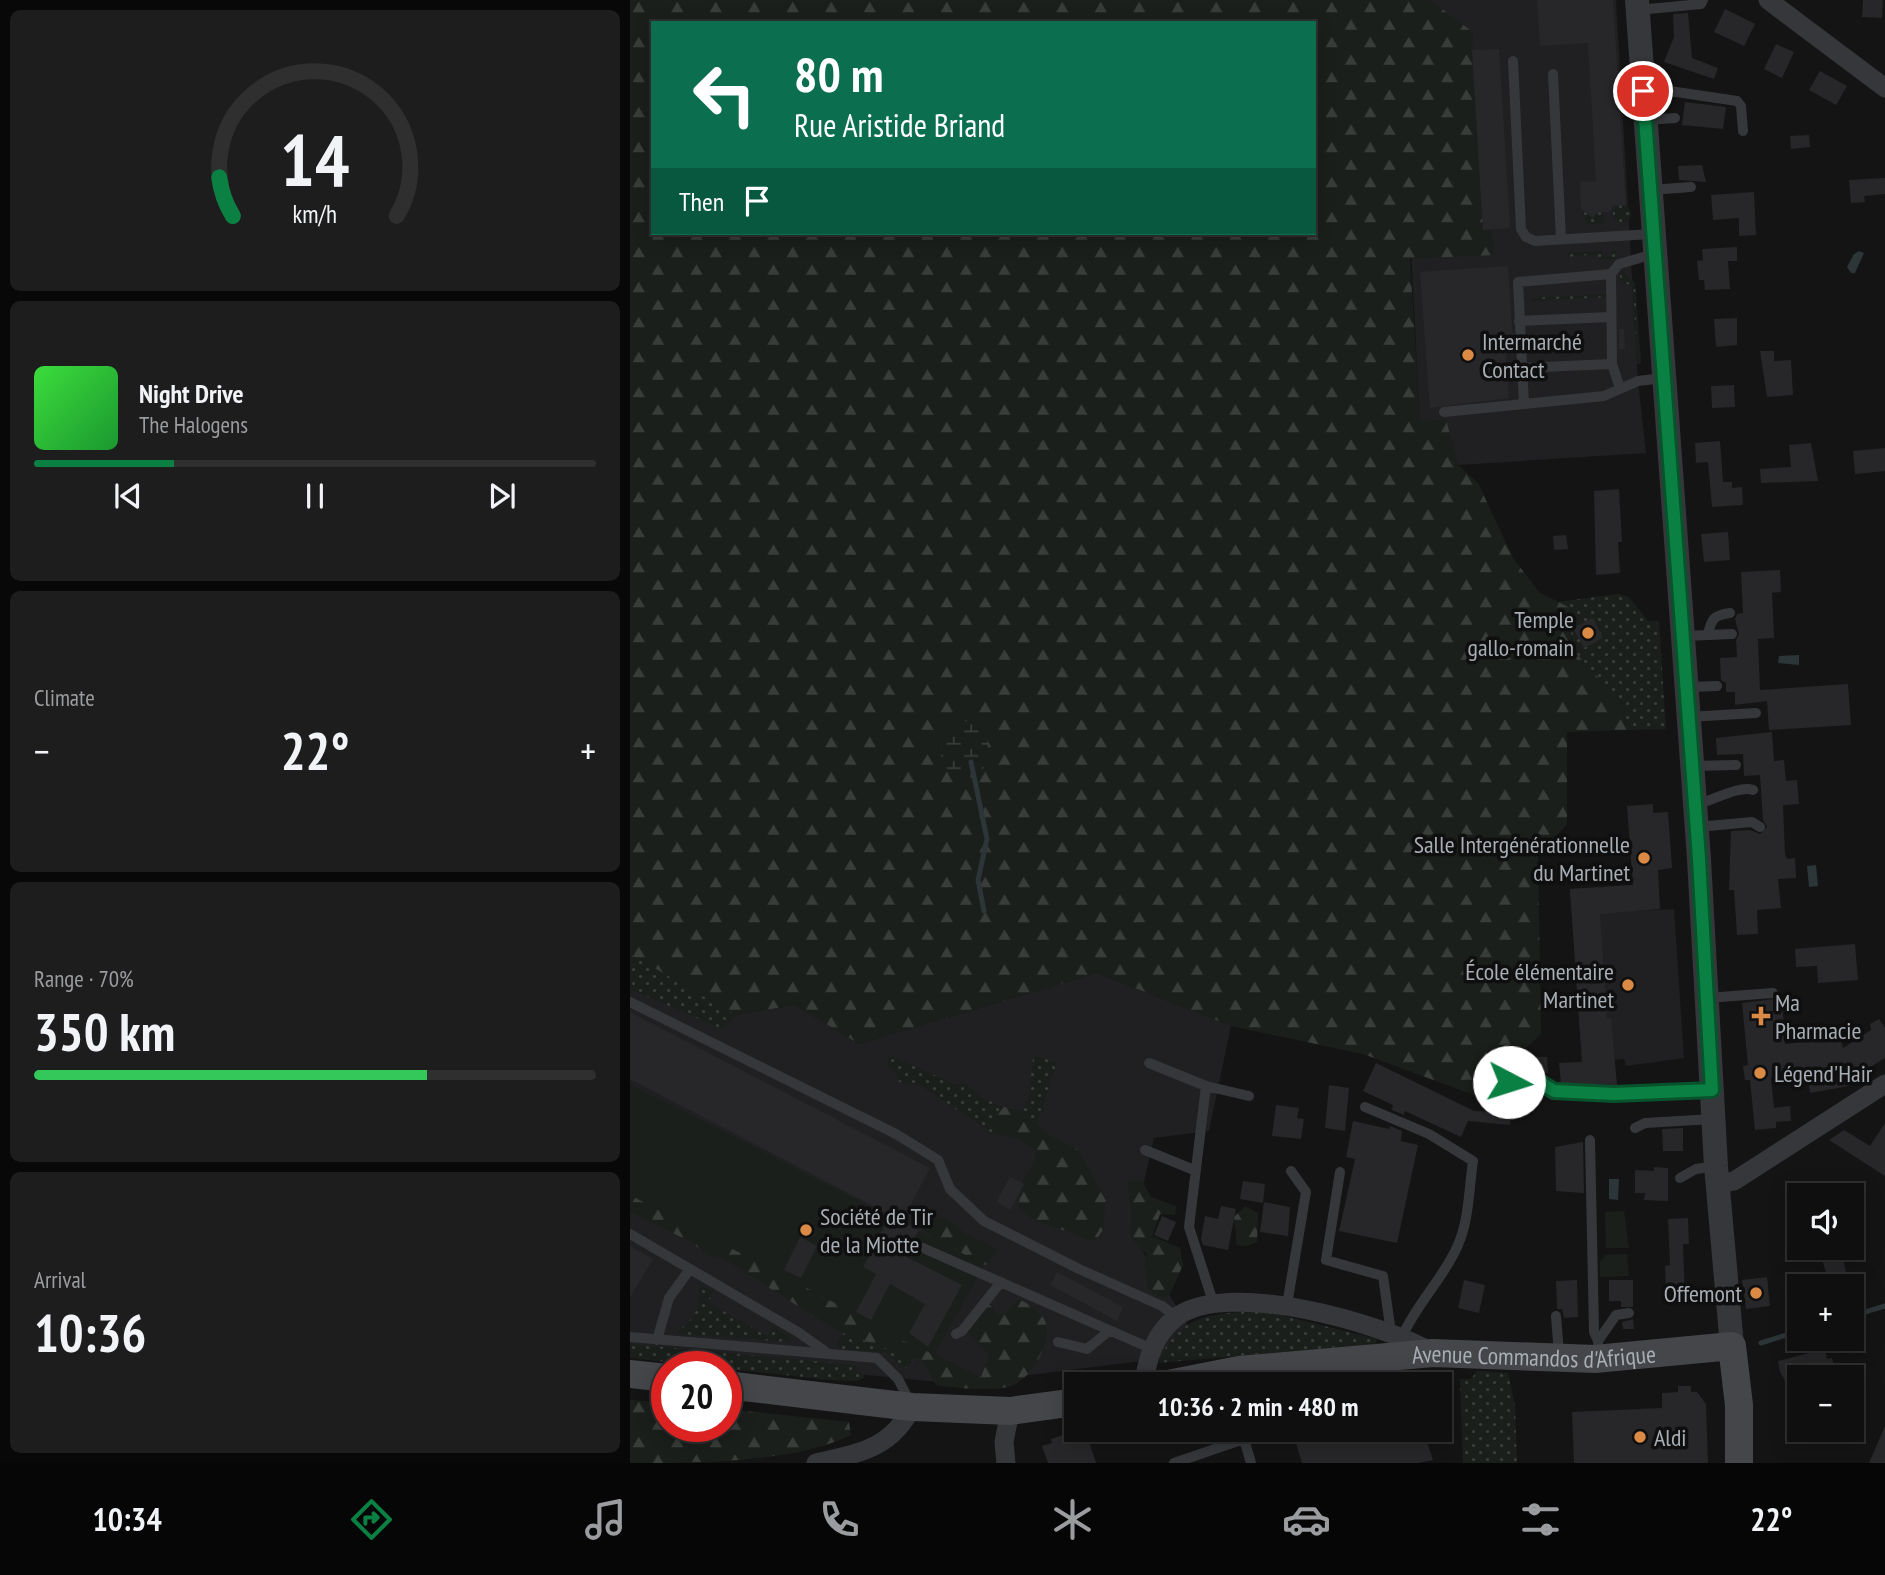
<!DOCTYPE html>
<meta charset="utf-8">
<style>
body{margin:0;font-family:"PT Sans Narrow",sans-serif;background:#1d1d1e;color:#f1f3f6;height:100vh;display:flex;flex-direction:column;font-size:26px;white-space:nowrap}
*{box-sizing:border-box;margin:0}
p{font-size:23px;color:#9b9c9f}
.icon{flex:none;width:38px;height:38px;fill:none;stroke:currentColor;stroke-width:2;stroke-linecap:round;stroke-linejoin:round}
.map{position:relative;flex:1;overflow:hidden}
.side{display:flex;flex-direction:column;gap:10px;padding:10px;background:#080809;width:630px}
.side>*{flex:none}
.hud{position:absolute;left:21px;top:21px;width:665px;height:214px;border-radius:0px;box-shadow:0 4px 18px #0003,0 0 0 2px #2f2f30;background:#0b6e4f;color:#fff;overflow:hidden}
.buttons{position:absolute;left:1157px;top:1183px;display:grid;gap:14px}
.buttons a{display:grid;place-items:center;width:77px;height:77px;border-radius:0px;background:#0f0f10;box-shadow:0 4px 18px #0003,0 0 0 2px #2f2f30;font-size:35px}
.speed{position:absolute;left:21px;top:1351px;display:flex;gap:14px;font-size:35px;font-weight:700;text-align:center}
.speed>*{display:grid;place-content:center;width:91px;height:91px;border-radius:50%;background:#0f0f10;box-shadow:0 4px 18px #0003,0 0 0 2px #2f2f30;line-height:1}
.speed .limit{border:10px solid #d22;background:#fff;color:#111}
.pin{position:absolute;display:grid;place-items:center;width:60px;height:60px;color:#fff;margin:-30px;border:4px solid #fff;border-radius:50%;box-shadow:0 2px 7px #0007}
.me{position:absolute;width:77px;margin:-38px;rotate:95deg;stroke-linejoin:round;filter:drop-shadow(0 0 5px #0008)}
.turn{display:flex;align-items:center;gap:24px;height:147px;padding:0 28px;font-size:32px}
.turn .icon{width:91px;height:91px;stroke-width:2.5}
.turn b{display:block;font-size:49px;line-height:60px}
.then{display:flex;align-items:center;height:66px;padding:0 28px;background:#0003;gap:14px;font-size:26px}
.big{font-size:52px;font-weight:600;line-height:1.1}
.side .tile{flex:1;display:flex;flex-direction:column;justify-content:center;gap:10px;min-width:0;padding:0 24px;border-radius:10px;background:#1d1d1e}
.side .dial{align-items:center;gap:0}
.dial svg{height:182px;overflow:visible;fill:none;stroke:#2f2f30;stroke-width:7;stroke-linecap:round;text-anchor:middle}
.dial text{fill:#f1f3f6;stroke:none}
.song{display:flex;align-items:center;gap:21px}
.cover{width:84px;height:84px;border-radius:10px;background:linear-gradient(135deg,hsl(120 70% 55%),hsl(130 70% 35%))}
.played{height:7px;border-radius:4px;background:linear-gradient(90deg,#0b8043 25%,#2f2f30 25%)}
.keys{display:flex;justify-content:space-around;direction:ltr}
.heat{display:flex;justify-content:space-between;align-items:center;font-size:38px;direction:ltr}
.charge{height:10px;border-radius:5px;background:linear-gradient(90deg,#34c759 70%,#2f2f30 0)}
.trip{position:absolute;left:434px;top:1372px;width:388px;height:70px;border-radius:0px;background:#0f0f10;box-shadow:0 4px 18px #0003,0 0 0 2px #2f2f30;font-weight:600;line-height:70px;text-align:center}
.menu{display:flex;height:112px;justify-content:space-around;align-items:center;background:#060606;color:#9b9c9f}
.menu .icon{width:49px;height:49px}
.menu .active{color:#0b8043}
.menu b{font-size:32px;color:#f1f3f6}
main{display:flex;flex:1;min-height:0}
.map>svg:first-child{display:block}
.built{fill:#202022}
.grass{fill:url(#grass-dots)}
.forest{fill:url(#forest-firs);fill-rule:evenodd}
.wetland{fill:url(#wetland-marsh)}
.garden{fill:#1b1f1b}
.water{fill:#2c3537}
.lines{fill:none;stroke-linecap:round;stroke-linejoin:round}
.stream{stroke:#2c3537;stroke-width:5}
.building{fill:#272729}
.service{stroke:#35373a;stroke-width:10}
.minor{stroke:#35373a;stroke-width:19}
.tertiary{stroke:#35373a;stroke-width:24}
.secondary{stroke:#444649;stroke-width:28}
.route-casing{stroke:#07532c;stroke-width:18}
.route{stroke:#0b8043;stroke-width:12}
.poi-dot{fill:#db8a45;stroke:#0f0f10;stroke-width:2.5}
.labels{text-anchor:middle;dominant-baseline:central;stroke-width:7;stroke-linejoin:round;paint-order:stroke}
.poi-label{font-size:24px;fill:#a7aeb4;stroke:#0f0f10;text-anchor:start}
.street-label{font-size:24px;fill:#a7aeb4;stroke:#0f0f10}
</style>
<main>
<section class="side">
<div class="tile dial"><svg viewBox="0 0 100 80">
<path d="M14 69A42 42 0 1 1 86 69"/>
<path d="M14 69A42 42 0 0 1 8 52" stroke="#0b8043"/>
<text x="50" y="56" font-size="32" font-weight="700">14</text>
<text x="50" y="72" font-size="11">km/h</text>
</svg></div>
<div class="tile">
<div class="song"><i class="cover"></i><div><b>Night Drive</b><p>The Halogens</p></div></div>
<div class="played"></div>
<div class="keys"><svg class="icon" aria-label="previous" viewBox="0 0 24 24"><path d="M18 5L8 12l10 7zM5 5v14"/></svg><svg class="icon" aria-label="pause" viewBox="0 0 24 24"><path d="M8 5v14M16 5v14"/></svg><svg class="icon" aria-label="next" viewBox="0 0 24 24"><path d="M6 5l10 7-10 7zM19 5v14"/></svg></div>
</div>
<div class="tile"><p>Climate</p>
<div class="heat"><a>−</a><b class="big">22°</b><a>+</a></div>
</div>
<div class="tile"><p>Range · 70%</p><b class="big">350 km</b><div class="charge"></div></div>
<div class="tile"><p>Arrival</p><b class="big">10:36</b></div>
</section>
<div class="map">
<svg width="1255" height="1463" viewBox="0 0 1255 1463">
<defs>
<pattern id="grass-dots" width="8" height="8" patternUnits="userSpaceOnUse" patternTransform="scale(1.75)"><rect width="8" height="8" fill="#1b1f1b"/><path d="M2 2h.1M6 6h.1" fill="none" stroke="#393d3a" stroke-width="1.8" stroke-linecap="round"/></pattern>
<pattern id="forest-firs" width="22" height="20" patternUnits="userSpaceOnUse" patternTransform="scale(1.75)"><rect width="22" height="20" fill="#1b1f1b"/><path d="M5 1l3.5 6h-7zM16 11l3.5 6h-7z" fill="#393d3a"/></pattern>
<pattern id="wetland-marsh" width="20" height="14" patternUnits="userSpaceOnUse" patternTransform="scale(1.75)"><rect width="20" height="14" fill="#1b1f1b"/><path d="M1 5h8M5 5V1M11 12h8M15 12V8" fill="none" stroke="#393d3a"/></pattern>
</defs>
<rect width="100%" height="100%" fill="#141415"/>
<path class="built" d="M768 0H986L1008 381 1016 453 828 465 816 420 790 422Z
M1003 885 1005 911 1044 909 1054 1058 996 1066 994 1059 952 1062 940 889Z
M0 954 105 1015 165 1005 229 1044 467 973 601 1026 579 1131 524 1138 502 1234 575 1353 329 1384 0 1352Z"/>
<path class="grass" d="M983 214a9 9 0 1 1 18 0a9 9 0 1 1-18 0Z
M972 207 975 223 957 224 951 209 963 218Z
M987 250 985 259 969 260 967 254 938 257 937 252 972 251 973 256H981V251Z
M990 269 1005 283 1011 363 1007 364 1003 287 990 280Z
M976 294V297L902 301V298Z
M988 594 999 597 1018 621H1029L1036 729 996 730 992 703 942 649 940 608 927 602Z
M0 954 106 1015 92 1029 0 989Z
M258 1054 324 1084H336L355 1099 374 1107 364 1118 362 1133 291 1086 269 1082 266 1073 257 1066Z
M408 1056 427 1063 407 1124 392 1111 398 1100 403 1058Z
M68 1283 83 1292 78 1302 137 1336 143 1326 160 1337V1342L50 1334 48 1331C66 1319 72 1304 68 1283Z
M634 1311 747 1339 746 1344 528 1363C549 1313 585 1313 634 1311Z
M214 1333 260 1350 271 1360 283 1361 274 1370 257 1353 210 1349 207 1343Z
M0 1344 225 1365 235 1377 227 1381 201 1380 0 1358Z
M847 1371 878 1373 885 1406 887 1463H833L830 1379H841Z"/>
<path class="forest" d="M0 0H800L844 33 842 50 853 230 862 229 864 255 780 259 790 421 816 419 828 465 848 483 883 558 909 592 940 608 942 649 992 703 996 730 937 732V824L908 856 911 1034 844 1095 733 1054 601 1026 467 973 229 1044 165 1005 106 1015 0 954ZM23 23H684V233H23Z
M374 1107 392 1111 422 1137 447 1149 476 1197 473 1230 465 1241C453 1241 450 1235 439 1232 420 1226 402 1223 388 1207 391 1198 390 1185 394 1177 400 1166 405 1164 406 1150L387 1139 362 1133 364 1118Z
M511 1180 521 1197 546 1206 545 1215 530 1214 522 1236 550 1248 553 1265 538 1298 529 1297 518 1289 514 1264 517 1254C492 1232 503 1237 501 1209 500 1199 497 1192 498 1181Z
M0 1187 175 1283 193 1299 220 1305 269 1327 272 1341C301 1348 324 1365 351 1377L359 1355 338 1333 336 1324 348 1309 360 1305 367 1314H374L389 1299C398 1304 408 1309 414 1319 425 1339 401 1380 381 1386 361 1392 326 1388 306 1385L291 1359 271 1360 260 1350 204 1329 94 1259 77 1255 61 1242 0 1212Z
M615 1206 628 1213 627 1242 618 1246 607 1245 604 1217Z
M302 1217C328 1217 325 1230 342 1237 353 1241 359 1241 367 1250L356 1265 344 1263 325 1247H312L294 1230Z
M0 1400 37 1403V1426H96V1409L219 1422 221 1435C164 1463 68 1463 0 1463Z"/>
<path class="wetland" d="M345 719 357 727 358 764 343 778 320 775 310 754 314 731 328 723Z"/>
<path class="garden" d="M0 1084 354 1265 304 1355 0 1195Z
M994 1211 999 1248H976L975 1212Z
M997 1254 999 1276 970 1277V1262L976 1255Z"/>
<path class="water" d="M1229 251 1234 253 1225 273H1221L1217 267 1224 254Z
M1169 655V665L1148 663 1149 656Z
M1186 865 1188 886 1179 887 1177 866Z
M979 1179H989L988 1200 979 1199Z"/>
<g class="lines">
<path class="stream" d="M341 762 357 839 348 880 354 911
M1222 1316 1255 1306
M1131 1343 1169 1331"/>
</g>
<path class="building" d="M907 0H983L996 205 983 206 980 212H968L963 218 951 209 950 182 966 181 958 43 910 46Z
M1233 0H1253L1252 18 1232 17Z
M1095 9 1125 24 1114 46 1084 32Z
M1058 13 1062 58 1088 68 1084 79 1034 62 1044 37 1043 14Z
M1146 44 1164 52 1152 78 1134 69Z
M869 49 880 228 853 230 842 50Z
M1190 71 1217 86 1206 105 1179 90Z
M1055 102 1096 107 1093 129 1052 125Z
M1179 135 1180 147 1161 149 1160 136Z
M1072 165 1076 182 1049 180 1048 166Z
M1255 178V194L1234 196 1235 202 1221 203 1219 180Z
M1124 192 1126 235 1109 236V218L1083 220 1081 195Z
M1107 247V261H1098L1100 289 1075 290 1074 280H1069L1067 261 1073 260 1072 249Z
M878 266 883 341 875 342 879 398 800 408 790 272Z
M1107 318V345L1086 347 1084 319Z
M989 329H994L995 349H989Z
M1130 351H1144V361L1161 360 1163 395 1137 397Z
M1104 385 1105 407 1082 408 1081 386Z
M1090 441 1093 482H1102V488L1112 487 1113 505 1082 507 1078 462 1066 463 1065 443Z
M1181 443 1188 481 1131 483 1130 469 1161 467 1159 445Z
M1255 448V471L1225 474 1223 451Z
M989 489 992 542H988L990 573 966 575 964 491Z
M1098 532 1100 560 1074 562 1071 534Z
M936 535 938 549 924 550 923 536Z
M1150 570 1151 592 1142 593 1144 638 1128 639 1130 690 1218 684 1221 725 1139 730 1137 701 1105 705V692H1096V683L1091 680 1090 658 1107 657 1106 640 1109 634 1105 619 1107 614 1113 613 1111 572Z
M963 618 973 638 954 648 943 628Z
M1142 732 1144 761 1154 760 1156 781 1167 780 1169 804 1153 805 1155 854 1157 859 1165 858 1166 878 1148 879 1151 908 1127 910 1128 934 1107 935 1104 890H1099L1101 831 1120 830 1130 834 1137 827 1133 820 1130 775 1114 776 1113 754 1087 755 1086 738Z
M1023 804V813L1038 812 1042 868 1028 870 1030 909 970 914 977 1018H981L987 1085 931 1084 929 1063 952 1062 940 889 1003 885 997 806Z
M1225 944 1228 980 1188 983 1187 966 1166 967 1165 949Z
M1152 998 1155 1044 1211 1038 1213 1048 1241 1030 1240 1024 1249 1019 1255 1028V1058L1237 1069 1239 1072 1219 1086 1180 1093 1177 1071 1146 1074 1147 1077 1141 1078 1144 1108 1160 1106 1161 1121 1146 1122V1128L1125 1130 1120 1080H1115L1113 1066 1118 1065 1112 1003Z
M0 1012 300 1168 272 1221 289 1230 275 1256 332 1285 298 1347 279 1333 295 1304 260 1284 241 1320 226 1312 246 1274 233 1267 260 1215 0 1079Z
M888 1056 917 1057 918 1073 887 1072Z
M746 1063 844 1111 882 1112 880 1125 838 1121 831 1137 775 1111 774 1115 762 1110 763 1105 733 1091Z
M699 1085 719 1088 715 1131 695 1128Z
M646 1105 669 1108 667 1118 674 1119 671 1139 642 1136Z
M723 1121 759 1129 760 1126 772 1131 771 1141 788 1145 767 1243 709 1231 725 1159 716 1157Z
M1255 1123V1176L1199 1140 1214 1130 1240 1146Z
M1053 1128V1151H1033L1032 1129Z
M953 1142 954 1193 926 1191 925 1147Z
M1024 1167 1038 1168V1201L1014 1200 1015 1193H1005V1170L1024 1171Z
M380 1177 394 1184 380 1210 366 1202Z
M613 1181 635 1184 633 1203 610 1199Z
M634 1202 660 1207 658 1236 630 1232Z
M591 1206 606 1209 598 1250 573 1245 571 1239 575 1216 588 1219Z
M532 1216 546 1222 538 1241 524 1235Z
M1058 1218 1059 1244H1053L1055 1298 1036 1299 1035 1266 1040 1265 1038 1219Z
M170 1237 187 1246 171 1278 154 1270Z
M0 1246 23 1259 0 1297Z
M1188 1248H1211L1216 1272 1198 1278Z
M427 1272 493 1307 487 1321 420 1285Z
M1137 1277 1140 1306 1116 1309 1112 1280Z
M834 1280 855 1285 849 1313 828 1308Z
M947 1280 948 1317 934 1318 932 1309H927L926 1281Z
M979 1280H1003V1307H991V1301H979Z
M1003 1319 1004 1329H993L992 1322Z
M1195 1349 1197 1359 1202 1358 1206 1374 1169 1377V1407L1150 1372 1148 1361Z
M1048 1386H1061V1392H1067L1076 1404 1078 1463H944L942 1412 1032 1408V1393L1048 1392Z
M1255 1426V1463H1239Z
M662 1430H793L803 1460 789 1463H672Z
M1161 1430H1197L1185 1443 1177 1444Z
M446 1431 447 1435 456 1432 466 1463H418L412 1446 422 1443 421 1439Z"/>
<g class="lines">
<path class="service" d="M1008 10 1071 4 1073 0
M883 61 891 229 896 237 905 241 1022 234
M923 74 931 239
M1013 91 1033 90 1107 101 1111 106 1113 131
M1015 120 1045 118
M1020 190 1061 187
M1024 254 989 264 981 274 888 282 894 404 974 396 1008 381 1033 378
M981 274 982 364 990 388
M889 321 980 317
M891 368 982 364
M814 412 894 404
M1078 635C1081 619 1084 615 1100 613
M1055 636 1102 634
M1059 687 1087 686
M1058 717 1126 713
M1062 766 1106 765
M1065 805C1082 801 1109 785 1123 790
M1067 827 1122 822 1130 827
M1077 998 1143 993
M0 1002 266 1134 308 1160 320 1189 354 1221 449 1269 532 1306 546 1317
M519 1063 576 1086 559 1227 584 1305
M879 1082 911 1083 924 1091 984 1094 1081 1090
M576 1086 619 1096
M735 1107 799 1134 843 1161C839 1188 839 1220 828 1245 814 1278 786 1304 772 1337
M1005 1128 1015 1123 1083 1119
M960 1140 964 1332 968 1341V1355
M515 1150 564 1170
M710 1172 696 1260 753 1276 761 1333
M1050 1178 1066 1169 1086 1166
M0 1234 168 1332 196 1352
M293 1248 522 1349
M657 1305 676 1192 661 1171
M926 1316 929 1354
M326 1334 332 1331 371 1282
M0 1337 247 1358 268 1379 280 1402
M27 1340 39 1298 60 1269
M968 1341 986 1315 999 1313
M428 1342 457 1349 479 1331
M544 1463 614 1439 621 1463"/>
<path class="minor" d="M1138 0 1255 88
M1089 1184 1104 1181 1255 1084
M514 1384C517 1359 524 1335 545 1318 595 1278 753 1323 803 1353
M186 1463C229 1453 261 1449 282 1407
M376 1463 374 1442 380 1411"/>
<path class="tertiary" d="M1007 0 1069 859 1086 1166 1102 1346"/>
<g class="secondary">
<path d="M0 1374 37 1378"/>
<path id="s1" d="M538 1384 609 1370 803 1353 965 1359 1102 1346 1109 1405V1463"/>
<path d="M96 1385 282 1407 380 1411 446 1402"/>
</g>
</g>
<g class="lines">
<g class="route-casing">
<path id="route" d="M879 1082 911 1083 924 1091 984 1094 1082 1090 1069 859 1013 91"/>
</g>
<use href="#route" class="route"/>
</g>
<g class="poi-dot">
<circle cx="838" cy="355" r="7"/>
<circle cx="958" cy="633" r="7"/>
<circle cx="1014" cy="858" r="7"/>
<circle cx="998" cy="985" r="7"/>
<path d="M1127.5 1005.5h7v7h7v7h-7v7h-7v-7h-7v-7h7z"/>
<circle cx="1130" cy="1073" r="7"/>
<circle cx="176" cy="1230" r="7"/>
<circle cx="1126" cy="1293" r="7"/>
<circle cx="1010" cy="1437" r="7"/>
</g>
<g class="labels">
<g class="poi-label">
<text x="852" y="341">Intermarché<tspan x="852" dy="28">Contact</tspan></text>
<text x="944" y="619" text-anchor="end">Temple<tspan x="944" dy="28">gallo-romain</tspan></text>
<text x="1000" y="844" text-anchor="end">Salle Intergénérationnelle<tspan x="1000" dy="28">du Martinet</tspan></text>
<text x="984" y="971" text-anchor="end">École élémentaire<tspan x="984" dy="28">Martinet</tspan></text>
<text x="1145" y="1002">Ma<tspan x="1145" dy="28">Pharmacie</tspan></text>
<text x="1144" y="1073">Légend'Hair</text>
<text x="190" y="1216">Société de Tir<tspan x="190" dy="28">de la Miotte</tspan></text>
<text x="1112" y="1293" text-anchor="end">Offemont</text>
<text x="1024" y="1437">Aldi</text>
</g>
<g class="street-label">
<text stroke="none"><textPath href="#s1" startOffset="368">Avenue Commandos d'Afrique</textPath></text>
</g>
</g>
</svg>
<div class="buttons">
<a><svg class="icon" aria-label="sound" viewBox="0 0 24 24"><path d="M4 9h4l5-4v14l-5-4H4zM17 9q2 3 0 6"/></svg></a>
<a>+</a>
<a>−</a>
</div>
<div class="speed"><div class="limit">20</div></div>
<div class="pin" style="left:1013px;top:91px;background:#d93025"><svg class="icon" aria-label="arrive" viewBox="0 0 24 24"><path d="M6 21V4h12l-3 4 3 4H6"/></svg></div>
<svg class="me" style="left:879px;top:1082px" viewBox="-20 -20 40 40"><circle r="19" fill="#fff"/><path d="M0-13L10 11 0 6-10 11z" fill="#0b8043"/></svg>
<div class="trip">10:36 · 2 min · 480 m</div>
<div class="hud">
<div class="turn"><svg class="icon" aria-label="left" viewBox="0 0 24 24"><path d="M17 20v-9H6M10 6l-5 5 5 5"/></svg><div><b>80 m</b>Rue Aristide Briand</div></div>
<div class="then">Then<svg class="icon" aria-label="arrive" viewBox="0 0 24 24"><path d="M6 21V4h12l-3 4 3 4H6"/></svg></div>
</div>
</div>
</main>
<nav class="menu">
<b>10:34</b>
<svg class="icon active" aria-label="directions" viewBox="0 0 24 24"><path d="M12 3l9 9-9 9-9-9zM9 14v-3h6M13 9l2 2-2 2"/></svg>
<svg class="icon" aria-label="music" viewBox="0 0 24 24"><path d="M9 18V5l10-2v13"/><circle cx="6" cy="18" r="3"/><circle cx="16" cy="16" r="3"/></svg>
<svg class="icon" aria-label="phone" viewBox="0 0 24 24"><path d="M5 4h4l2 5-3 2q2 4 5 5l2-3 5 2v4C11 20 4 13 5 4z"/></svg>
<svg class="icon" aria-label="climate" viewBox="0 0 24 24"><path d="M12 3v18M4 7l16 10M4 17L20 7"/></svg>
<svg class="icon" aria-label="car" viewBox="0 0 24 24"><path d="M5 17H2v-5l4-1 3-4h7l3 4 3 1v5h-3M9 17h6M6 11h13"/><circle cx="7" cy="17" r="2"/><circle cx="17" cy="17" r="2"/></svg>
<svg class="icon" aria-label="filters" viewBox="0 0 24 24"><path d="M4 7h16M4 17h16"/><circle cx="9" cy="7" r="2"/><circle cx="15" cy="17" r="2"/></svg>
<b>22°</b>
</nav>
